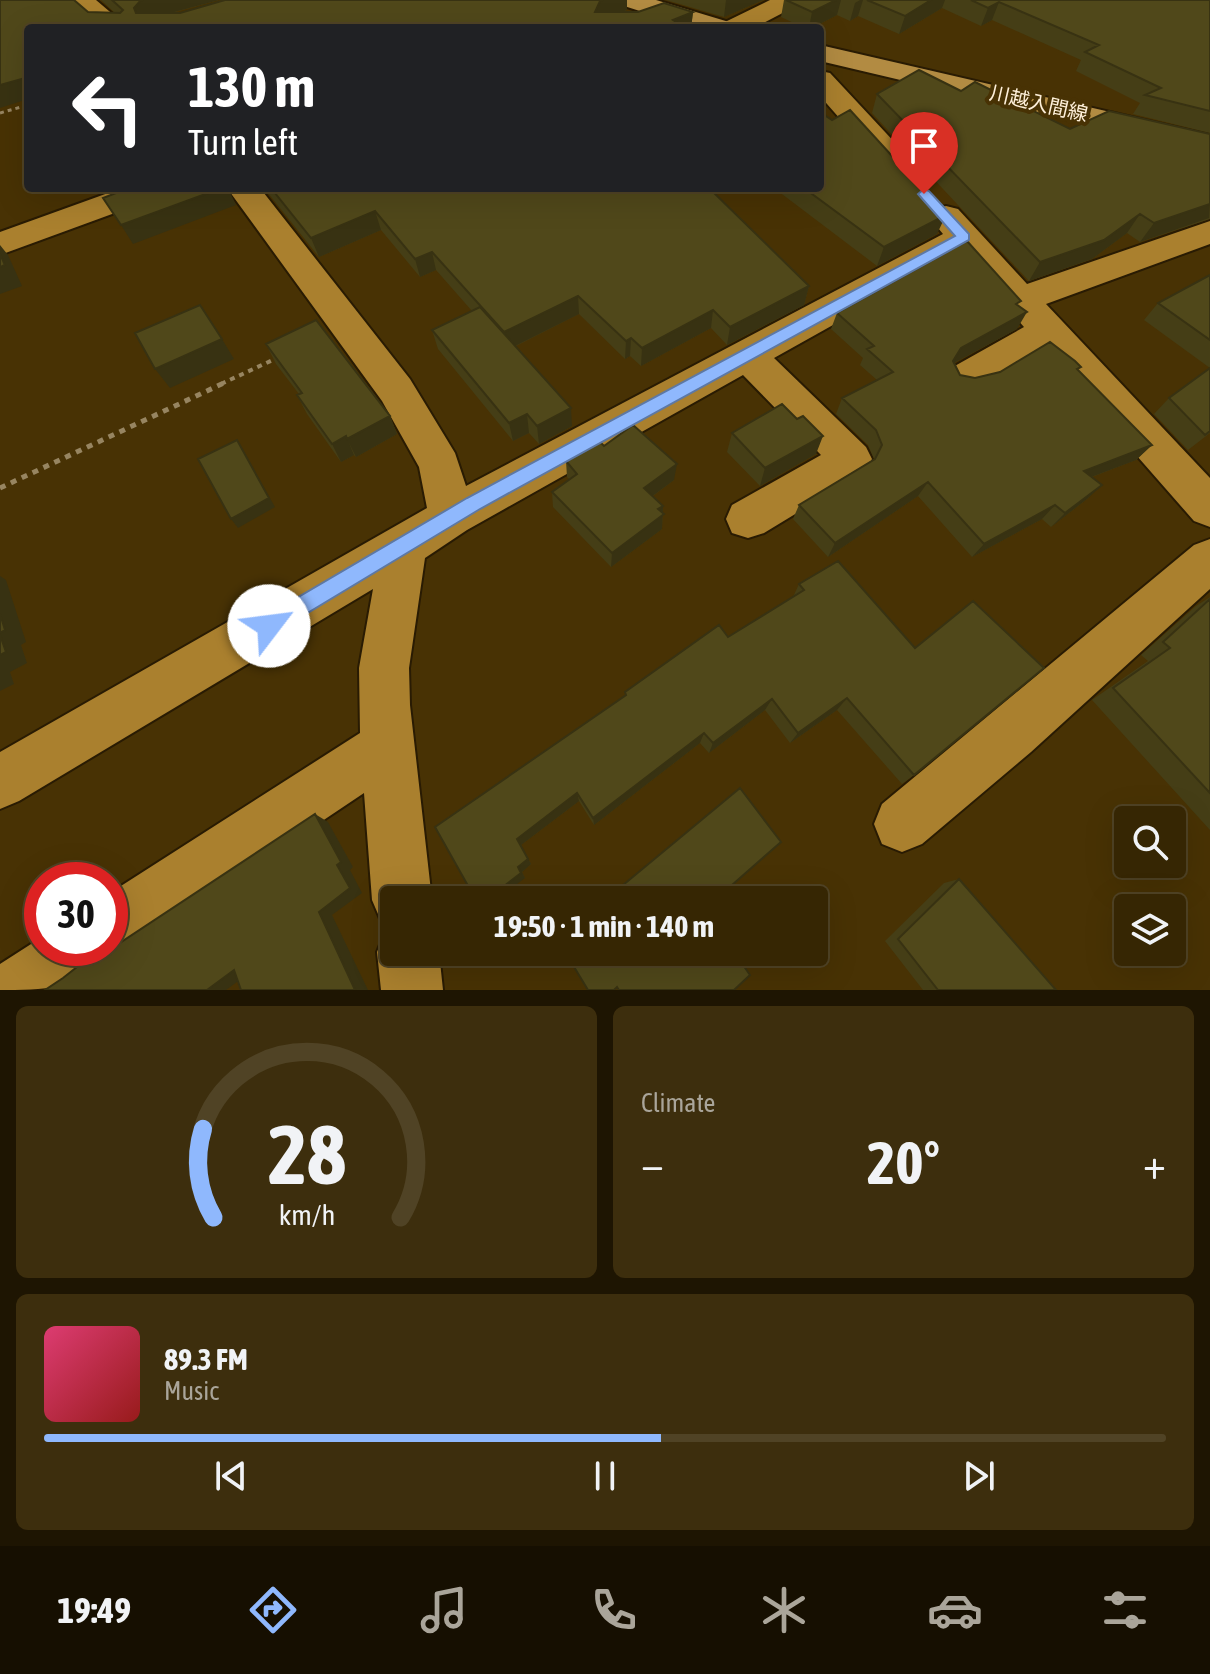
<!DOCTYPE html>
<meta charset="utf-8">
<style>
body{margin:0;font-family:"Asap Condensed","Noto Sans JP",sans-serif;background:#3d2e0d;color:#f1f3f6;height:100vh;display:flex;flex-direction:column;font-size:30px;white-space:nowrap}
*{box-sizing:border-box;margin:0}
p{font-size:26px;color:#aaa59a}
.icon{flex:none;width:44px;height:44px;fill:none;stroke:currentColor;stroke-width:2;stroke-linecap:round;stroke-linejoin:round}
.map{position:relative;height:990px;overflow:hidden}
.sheet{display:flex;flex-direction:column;gap:16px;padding:16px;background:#1e1502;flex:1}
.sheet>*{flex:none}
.hud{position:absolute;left:24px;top:24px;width:800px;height:168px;border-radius:8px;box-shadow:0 8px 32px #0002,0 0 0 2px #504325;background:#202124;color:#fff;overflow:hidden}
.fabs{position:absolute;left:1114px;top:806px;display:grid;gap:16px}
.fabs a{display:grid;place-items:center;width:72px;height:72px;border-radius:8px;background:#362603;box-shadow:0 8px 32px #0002,0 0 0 2px #504325;font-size:40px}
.speed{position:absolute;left:24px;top:862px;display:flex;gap:16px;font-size:40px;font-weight:700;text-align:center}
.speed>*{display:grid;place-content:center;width:104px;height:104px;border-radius:50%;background:#362603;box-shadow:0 8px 32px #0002,0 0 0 2px #504325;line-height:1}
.speed .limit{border:12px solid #d22;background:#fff;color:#111}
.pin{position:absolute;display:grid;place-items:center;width:68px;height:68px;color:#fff;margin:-82px -34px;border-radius:50% 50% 50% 0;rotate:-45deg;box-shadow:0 0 8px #0007}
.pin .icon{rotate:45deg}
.me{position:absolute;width:88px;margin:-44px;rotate:60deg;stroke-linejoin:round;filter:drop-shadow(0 0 6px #0008)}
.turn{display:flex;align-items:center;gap:28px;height:168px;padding:0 32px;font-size:36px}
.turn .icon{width:104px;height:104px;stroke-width:2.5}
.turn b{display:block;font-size:56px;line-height:68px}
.big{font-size:60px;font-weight:700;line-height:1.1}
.sheet .widget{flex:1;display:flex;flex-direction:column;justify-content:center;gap:12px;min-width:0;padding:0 28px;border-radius:12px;background:#3d2e0d}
.sheet .dial{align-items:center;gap:0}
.dial svg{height:208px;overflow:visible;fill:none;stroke:#504325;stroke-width:7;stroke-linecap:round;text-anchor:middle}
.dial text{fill:#f1f3f6;stroke:none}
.song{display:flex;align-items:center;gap:24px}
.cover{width:96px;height:96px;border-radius:12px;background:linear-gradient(135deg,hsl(340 70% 55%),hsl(0 70% 35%))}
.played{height:8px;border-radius:4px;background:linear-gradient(90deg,#8fb8fd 55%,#504325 55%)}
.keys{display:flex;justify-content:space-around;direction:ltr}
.heat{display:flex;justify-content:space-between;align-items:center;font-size:44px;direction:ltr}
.sheet .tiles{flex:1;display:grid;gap:16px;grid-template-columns:1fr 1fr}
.widget:last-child{grid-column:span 2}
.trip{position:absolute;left:380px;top:886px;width:448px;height:80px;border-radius:8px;background:#362603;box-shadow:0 8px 32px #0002,0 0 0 2px #504325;font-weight:700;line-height:80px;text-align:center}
.tab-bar{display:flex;height:128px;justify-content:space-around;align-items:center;background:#160f01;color:#aaa59a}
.tab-bar .icon{width:56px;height:56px}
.tab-bar .selected{color:#8fb8fd}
.tab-bar b{font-size:36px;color:#f1f3f6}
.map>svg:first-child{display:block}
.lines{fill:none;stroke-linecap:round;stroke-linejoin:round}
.minor-casing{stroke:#291b03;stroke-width:4}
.major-casing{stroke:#291b03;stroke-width:4}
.path-far2{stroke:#978561;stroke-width:3;stroke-dasharray:4 4;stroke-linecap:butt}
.path-far1{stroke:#978561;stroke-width:4;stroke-dasharray:5 5;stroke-linecap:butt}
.path{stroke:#978561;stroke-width:5;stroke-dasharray:6 6;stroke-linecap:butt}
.minor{fill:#aa802e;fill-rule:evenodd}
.major{fill:#b28b42;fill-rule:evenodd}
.wall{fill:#453e16}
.shaded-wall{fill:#383212}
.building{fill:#50481a;stroke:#383212;stroke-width:2}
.route{fill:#8fb8fd;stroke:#5d78a4;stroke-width:2}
.labels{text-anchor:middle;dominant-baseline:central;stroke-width:8;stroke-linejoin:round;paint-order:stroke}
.far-street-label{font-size:20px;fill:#fef0da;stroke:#483204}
</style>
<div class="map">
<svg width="1210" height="990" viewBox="0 0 1210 990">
<rect width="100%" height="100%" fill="#483204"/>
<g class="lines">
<g class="minor-casing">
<path id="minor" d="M67 0H96L129 28H100Z
M770 0H802L798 5 754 28H721L725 22Z
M820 71 830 73 899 147 903 154 899 161 888 163 877 161 820 96Z
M122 188H169L164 195 0 255V232Z
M227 188H260L410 379 455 453 466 486 943 234 929 217 934 209 946 206 958 209 1027 284 1210 221V244L1046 304 1210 478V527L1194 521 1045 351C1019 366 984 398 953 389L947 378 953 367 1024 327 960 254 774 358 866 447 872 459 866 471 764 533 748 538 732 533 726 519 732 505 821 455 743 375 467 530 425 558 409 668 410 705 432 900H394V926L381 921 372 900 364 793 131 949 107 957C89 990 38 990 0 990V964L42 937V948H110V893L360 733 359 668 373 589 19 801 0 809V752L427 508 419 467 382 401Z
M1210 539V589L1031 752 922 844 902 852 882 844 874 824 882 804 1194 545Z
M394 927V952H439L443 990H381L377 952 386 930Z"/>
</g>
<g class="major-casing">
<path id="major" d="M617 0H656L729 22 733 28H693L621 5Z
M820 45 1210 135V153L820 61Z"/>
</g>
<path class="path-far2" d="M0 113 28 105"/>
<path class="path-far1" d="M221 384 277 358"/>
<path class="path" d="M0 488 226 382"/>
<use href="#minor" class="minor"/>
<use href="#major" class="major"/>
</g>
<path class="wall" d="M101 0H219L172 13 627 10 622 12H693L691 28H28L88 12 115 13Z
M666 0H763L724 17Z
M784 0H1210V133L1133 114 1140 103 1076 71 1081 60 992 20 981 26 942 8 899 34 858 16 850 21 837 15 812 28H804L781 17Z
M961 91 1070 129 1210 134V219L1140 242 1127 233 1092 259 1029 281 872 113 877 94Z
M264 188H709L809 286 804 305 727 345 711 328 641 366 630 356 625 359 579 314 516 346 572 426 539 444 529 433 513 441 438 349 432 330 472 311 436 270 420 277 381 230 319 257Z
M774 188H820L937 234 877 266Z
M1210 275V368L1144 320 1158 303Z
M1018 306 1017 329 954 363 960 375 975 378 1078 370 1152 445 1136 460 1092 477 1102 485 1087 499 1051 527 1042 519 972 557 918 496 828 557 793 519 799 505 874 459 868 445 836 414 842 398 877 380 860 365 863 358 831 329 837 313Z
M266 344 390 416 397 434 356 457 354 455 341 462 307 414 297 395 299 394 276 364Z
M1169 398 1210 433 1188 450 1154 414Z
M732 433 816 454 760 486 727 452Z
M604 446 674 480 653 496 663 506 662 529 611 567 553 507 552 492 570 480 567 477 566 461Z
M838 561 914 775 902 784 837 710 790 743 765 710 709 753 700 743 594 825 579 801 521 845 531 864 522 872 525 878 476 900 625 696V692L728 637 793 597 799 584Z
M1210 597V830L1092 700 1148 661 1141 655 1196 606Z
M959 879 1056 990H923L885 941 944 883Z"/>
<path class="shaded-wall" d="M143 0H219L148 19 142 26 134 8 140 1Z
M603 0H627V10L600 19 595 12 600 1Z
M726 0H763L724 17Z
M836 0H841L837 15 812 28H809L812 12Z
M860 0H863L858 16 850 21 855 3Z
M931 0H945L942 8 899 34 905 16Z
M999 2 992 20 981 26 988 8Z
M693 12 691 28H672L673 20Z
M22 79 28 87V99L0 108V85Z
M96 188H113L99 193Z
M222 188H228L236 205 133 244 121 225Z
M1210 204 1209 218 1140 242 1154 223Z
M375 211 381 230 319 257 311 238Z
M1140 214 1127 233 1092 259 1029 281 1040 262Z
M946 215 937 234 877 266 884 247Z
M0 245 8 255 22 286 0 294Z
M432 252 436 270 420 277 415 259Z
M809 286 804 305 727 345 730 327Z
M578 296 579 314 507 350 504 332Z
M713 310 711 328 641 366 642 348Z
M1027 312 1017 329 952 364 961 348Z
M631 338 630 356 625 359 626 341Z
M222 339 234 359 170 388 155 369Z
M571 408 572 426 539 444 537 426Z
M527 414 529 433 513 441 509 423Z
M390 416 397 434 356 457 347 439Z
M346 436 354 455 341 462 332 444Z
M823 436 816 454 760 486 765 468Z
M237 440 275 507 238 528 231 519Z
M1152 445 1136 460 1070 485 1084 471Z
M677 464 674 480 643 503 644 488Z
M928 482 918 496 828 557 835 543Z
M1102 485 1087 499 1051 527 1065 513Z
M1055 505 1042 519 972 557 984 544Z
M663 506 662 529 611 567 612 553Z
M0 576 6 580 26 642 21 645 27 663 10 672 14 684 0 691Z
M847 698 837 710 790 743 798 733Z
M772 699 765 710 709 753 713 743Z
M704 733 700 743 594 825 593 818Z
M577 793 579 801 521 845 531 864 522 872 525 878 496 900H486L518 867 517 839Z
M315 814 328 822 353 867 350 870 362 893 332 915 368 990H355L319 912 337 865Z
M234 970 252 971 226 990H207Z"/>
<path class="building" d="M0 0H74L88 12 120 13 123 10 112 0H143L140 1 134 8 136 13H180L225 0H603L600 1 595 12H638L664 3 693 12 673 20 685 28H28V87L22 79 0 85Z
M786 0H836L812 12Z
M867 0H931L905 16Z
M971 0H1210V111L1145 95 1161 88 1085 52 1099 45 999 2 988 8Z
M919 70 961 91 975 82 1070 129 1109 111 1210 134V204L1154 223 1140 214 1104 240 1040 262 877 94Z
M850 110 946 215 884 247 804 188H820V112L832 120Z
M129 188H222L121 225 103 198Z
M271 188H709L809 286 730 327 713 310 642 348 631 338 626 341 578 296 504 332 432 252 415 259 375 211 311 238Z
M967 241 1021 301 1016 304 1027 312 961 348 953 361 960 375 975 378 1000 372 1050 342 1075 361 1081 367 1077 369 1152 445 1084 471 1102 485 1065 513 1055 505 984 544 928 482 835 543 799 505 875 459 882 445 876 430 842 398 893 372 867 349 874 346 837 313Z
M0 254 5 265 0 267Z
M1210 275V340L1158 303Z
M200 305 222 339 155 369 135 333Z
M480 307 571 408 537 426 527 414 509 423 432 330Z
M316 320 390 416 347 439 346 436 332 444 297 395 302 393 266 344Z
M1210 368V431L1205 435 1169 398Z
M782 404 797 419 803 416 823 436 765 468 732 433Z
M633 425 677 464 644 488 663 506 658 509 664 514 612 553 552 492 577 474 566 461 600 442 604 446Z
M237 440 269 498 231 519 198 459Z
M838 561 915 648 973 601 1044 668 914 775 847 698 798 733 772 699 713 743 704 733 593 818 577 793 517 839 528 859 518 867 521 873 486 900H476L435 827 626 695 625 692 719 625 728 637 804 590 799 584Z
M1210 599V793L1113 688 1170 648 1163 642Z
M0 614 5 630 0 633Z
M0 635 6 652 0 655Z
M740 788 781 842 715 900H605Z
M315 814 341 862 337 865 350 888 319 912 355 990H241L234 970 207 990H45L63 978 91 956 109 950Z
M959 879 1056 990H938L898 939Z
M565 952H734L750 975 734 990H619L617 987 614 990H588Z"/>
<path class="route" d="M924 189 929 191 969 234V240L480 509 276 632 269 635 261 632 258 626 261 619 467 498 955 236 918 194Z"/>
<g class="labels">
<g class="far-street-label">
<text transform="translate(1039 103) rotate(13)">川越入間線</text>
</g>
</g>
</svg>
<div class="fabs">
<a><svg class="icon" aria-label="search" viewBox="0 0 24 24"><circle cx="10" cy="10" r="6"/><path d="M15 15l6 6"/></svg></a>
<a><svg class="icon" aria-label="layers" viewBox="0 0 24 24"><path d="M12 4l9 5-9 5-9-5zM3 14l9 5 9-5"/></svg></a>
</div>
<div class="speed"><div class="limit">30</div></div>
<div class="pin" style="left:924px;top:194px;background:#d93025"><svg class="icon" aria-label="arrive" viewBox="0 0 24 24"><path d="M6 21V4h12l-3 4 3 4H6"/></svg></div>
<svg class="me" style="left:269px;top:626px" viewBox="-20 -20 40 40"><circle r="19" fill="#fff"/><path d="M0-13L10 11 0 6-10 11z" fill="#8fb8fd"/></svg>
<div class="trip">19:50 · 1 min · 140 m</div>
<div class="hud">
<div class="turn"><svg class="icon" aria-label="left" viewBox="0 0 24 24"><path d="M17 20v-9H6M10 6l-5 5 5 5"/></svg><div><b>130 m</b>Turn left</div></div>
</div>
</div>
<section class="sheet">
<div class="tiles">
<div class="widget dial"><svg viewBox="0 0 100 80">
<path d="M14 69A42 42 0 1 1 86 69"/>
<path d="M14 69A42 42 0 0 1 10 35" stroke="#8fb8fd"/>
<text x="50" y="56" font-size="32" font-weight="700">28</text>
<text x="50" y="72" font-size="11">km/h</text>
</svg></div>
<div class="widget"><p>Climate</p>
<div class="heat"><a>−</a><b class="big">20°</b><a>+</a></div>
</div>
<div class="widget">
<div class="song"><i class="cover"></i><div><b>89.3 FM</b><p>Music</p></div></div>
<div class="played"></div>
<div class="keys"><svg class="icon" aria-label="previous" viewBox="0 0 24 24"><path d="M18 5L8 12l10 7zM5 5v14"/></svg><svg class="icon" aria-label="pause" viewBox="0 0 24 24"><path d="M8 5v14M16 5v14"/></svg><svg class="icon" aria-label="next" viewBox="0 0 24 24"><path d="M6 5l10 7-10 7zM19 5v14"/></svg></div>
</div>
</div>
</section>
<nav class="tab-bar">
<b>19:49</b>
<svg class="icon selected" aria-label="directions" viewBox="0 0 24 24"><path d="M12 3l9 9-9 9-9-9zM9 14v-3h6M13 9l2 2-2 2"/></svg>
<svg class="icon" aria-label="music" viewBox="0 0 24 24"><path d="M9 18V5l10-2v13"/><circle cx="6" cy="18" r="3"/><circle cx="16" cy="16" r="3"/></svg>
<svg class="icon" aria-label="phone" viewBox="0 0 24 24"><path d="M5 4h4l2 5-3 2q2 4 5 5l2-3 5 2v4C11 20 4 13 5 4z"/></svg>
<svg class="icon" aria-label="climate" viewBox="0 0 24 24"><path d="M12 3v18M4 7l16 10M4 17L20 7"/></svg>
<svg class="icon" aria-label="car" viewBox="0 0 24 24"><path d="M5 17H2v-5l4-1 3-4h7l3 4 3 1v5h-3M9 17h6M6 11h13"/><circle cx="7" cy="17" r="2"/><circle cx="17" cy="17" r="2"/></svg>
<svg class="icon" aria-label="filters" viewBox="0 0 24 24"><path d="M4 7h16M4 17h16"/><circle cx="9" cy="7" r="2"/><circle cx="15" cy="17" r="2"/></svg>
</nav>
